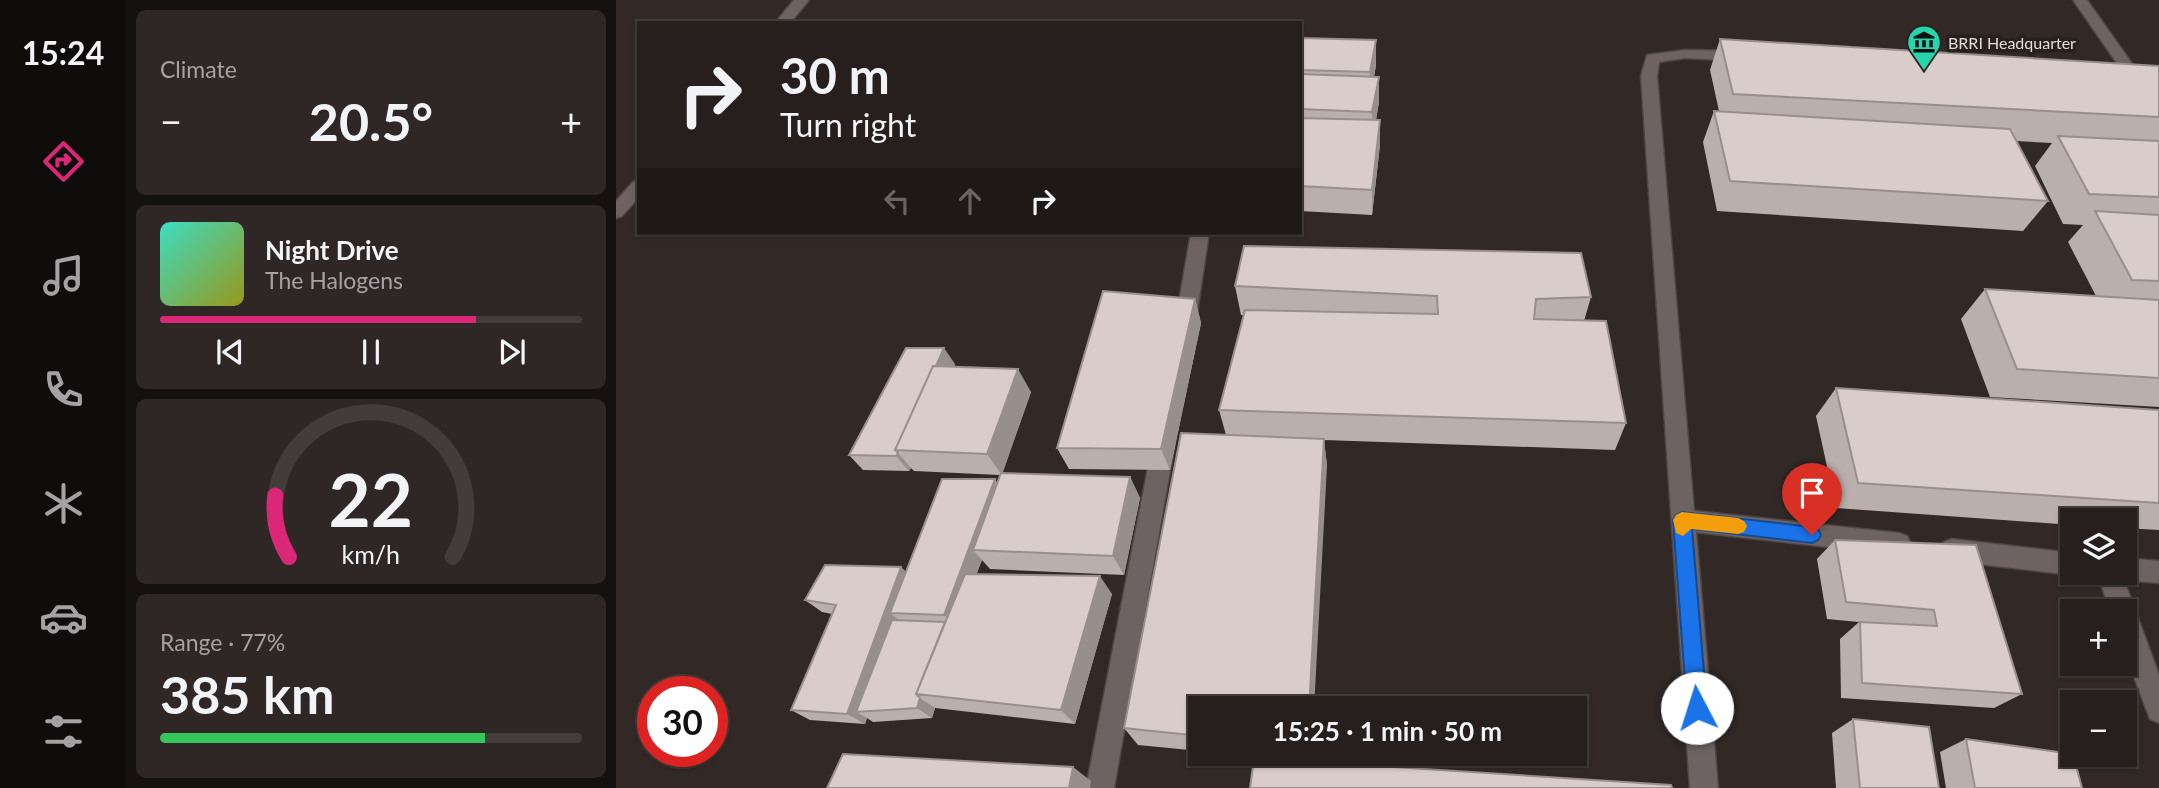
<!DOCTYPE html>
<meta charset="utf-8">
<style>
body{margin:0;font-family:Lato,sans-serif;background:#2e2726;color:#f1f3f6;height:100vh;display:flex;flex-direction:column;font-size:26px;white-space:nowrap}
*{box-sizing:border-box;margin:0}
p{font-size:23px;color:#a4a2a4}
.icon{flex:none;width:38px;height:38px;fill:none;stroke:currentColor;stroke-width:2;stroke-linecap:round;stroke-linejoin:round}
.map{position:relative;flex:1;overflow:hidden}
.details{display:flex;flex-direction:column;gap:10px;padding:10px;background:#151110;width:490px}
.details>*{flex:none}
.top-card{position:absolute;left:21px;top:21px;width:665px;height:214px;border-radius:0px;box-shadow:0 2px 5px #0004,0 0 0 2px #423d3b;background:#261f1d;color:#f1f3f6;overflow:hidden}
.tools{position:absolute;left:1444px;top:508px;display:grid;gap:14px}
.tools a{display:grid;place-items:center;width:77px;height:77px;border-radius:0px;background:#261f1d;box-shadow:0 2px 5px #0004,0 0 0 2px #423d3b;font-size:35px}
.speed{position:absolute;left:21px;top:676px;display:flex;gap:14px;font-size:35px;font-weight:700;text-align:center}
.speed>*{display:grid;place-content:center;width:91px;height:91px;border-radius:50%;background:#261f1d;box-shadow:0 2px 5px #0004,0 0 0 2px #423d3b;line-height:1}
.speed .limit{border:10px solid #d22;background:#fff;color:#111}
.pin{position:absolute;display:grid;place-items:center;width:60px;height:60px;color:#fff;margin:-72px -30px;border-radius:50% 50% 50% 0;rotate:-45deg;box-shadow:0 0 7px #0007}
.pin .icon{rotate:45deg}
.me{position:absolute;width:77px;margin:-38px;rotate:355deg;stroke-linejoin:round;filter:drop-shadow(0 0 5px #0008)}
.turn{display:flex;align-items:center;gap:24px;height:147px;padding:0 28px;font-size:32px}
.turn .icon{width:91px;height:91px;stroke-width:2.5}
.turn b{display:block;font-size:49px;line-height:60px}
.lanes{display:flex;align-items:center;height:66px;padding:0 28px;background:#0003;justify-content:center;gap:35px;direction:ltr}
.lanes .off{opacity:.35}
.big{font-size:52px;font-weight:700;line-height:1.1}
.details .tile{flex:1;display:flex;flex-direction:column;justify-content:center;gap:10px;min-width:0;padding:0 24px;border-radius:10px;background:#2e2726}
.details .dial{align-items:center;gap:0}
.dial svg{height:182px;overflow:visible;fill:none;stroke:#423d3b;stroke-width:7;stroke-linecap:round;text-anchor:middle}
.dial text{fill:#f1f3f6;stroke:none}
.song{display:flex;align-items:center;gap:21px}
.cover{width:84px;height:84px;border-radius:10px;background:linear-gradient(135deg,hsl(170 70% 55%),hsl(60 70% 35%))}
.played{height:7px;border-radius:4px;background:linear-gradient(90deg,#db2777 75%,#423d3b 75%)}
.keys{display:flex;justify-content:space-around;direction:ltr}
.heat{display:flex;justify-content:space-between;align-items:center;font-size:38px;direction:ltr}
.charge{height:10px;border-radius:5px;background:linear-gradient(90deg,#34c759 77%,#423d3b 0)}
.trip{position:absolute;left:572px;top:696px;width:399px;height:70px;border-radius:0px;background:#261f1d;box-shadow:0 2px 5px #0004,0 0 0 2px #423d3b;font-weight:700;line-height:70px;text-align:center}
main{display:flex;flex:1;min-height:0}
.dock{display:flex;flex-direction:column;width:126px;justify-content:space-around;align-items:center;background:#0f0c0c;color:#a4a2a4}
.dock .icon{width:49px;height:49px}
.dock .current{color:#db2777}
.dock b{font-size:32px;color:#f1f3f6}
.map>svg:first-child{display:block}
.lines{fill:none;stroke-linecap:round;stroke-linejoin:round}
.street-casing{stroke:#4e4645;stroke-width:3}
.secondary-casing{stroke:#4e4645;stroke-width:3}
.street{fill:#6e6362;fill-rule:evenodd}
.secondary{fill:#6e6362;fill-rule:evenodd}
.wall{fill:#bbafae}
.shaded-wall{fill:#988f8d}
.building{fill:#d9ccca;stroke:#988f8d;stroke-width:2}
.route{fill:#1a73e8;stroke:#114b97;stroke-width:2}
.slow{fill:#f59e0b}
.labels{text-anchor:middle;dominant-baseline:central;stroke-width:7;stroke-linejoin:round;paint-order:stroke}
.far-poi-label{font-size:16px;fill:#e2dcdb;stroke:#281f1e;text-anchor:start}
</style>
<main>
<nav class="dock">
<b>15:24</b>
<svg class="icon current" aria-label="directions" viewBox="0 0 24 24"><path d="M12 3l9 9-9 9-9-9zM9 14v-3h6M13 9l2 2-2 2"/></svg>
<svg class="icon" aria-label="music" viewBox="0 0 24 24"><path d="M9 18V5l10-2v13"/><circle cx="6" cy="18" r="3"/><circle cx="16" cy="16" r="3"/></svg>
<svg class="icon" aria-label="phone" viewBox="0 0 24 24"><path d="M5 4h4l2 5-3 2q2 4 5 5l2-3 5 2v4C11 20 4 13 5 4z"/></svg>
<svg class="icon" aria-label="climate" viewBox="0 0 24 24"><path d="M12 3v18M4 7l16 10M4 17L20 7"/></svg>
<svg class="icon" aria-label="car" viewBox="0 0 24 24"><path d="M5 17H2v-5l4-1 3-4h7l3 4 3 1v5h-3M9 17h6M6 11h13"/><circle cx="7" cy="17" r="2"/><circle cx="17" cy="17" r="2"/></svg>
<svg class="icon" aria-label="filters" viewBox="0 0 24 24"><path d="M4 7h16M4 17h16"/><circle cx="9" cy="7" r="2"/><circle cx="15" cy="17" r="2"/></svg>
</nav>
<section class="details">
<div class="tile"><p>Climate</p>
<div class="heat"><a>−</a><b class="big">20.5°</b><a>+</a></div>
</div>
<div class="tile">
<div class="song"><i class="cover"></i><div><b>Night Drive</b><p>The Halogens</p></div></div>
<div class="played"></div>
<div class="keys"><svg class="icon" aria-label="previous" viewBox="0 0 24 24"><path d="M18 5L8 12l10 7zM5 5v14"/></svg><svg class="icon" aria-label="pause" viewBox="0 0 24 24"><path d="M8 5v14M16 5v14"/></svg><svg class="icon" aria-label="next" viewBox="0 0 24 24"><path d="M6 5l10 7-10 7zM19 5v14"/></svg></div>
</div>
<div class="tile dial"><svg viewBox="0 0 100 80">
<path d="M14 69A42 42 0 1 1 86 69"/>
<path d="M14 69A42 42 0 0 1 8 42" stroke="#db2777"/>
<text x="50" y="56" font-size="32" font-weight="700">22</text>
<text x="50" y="72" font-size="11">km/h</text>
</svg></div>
<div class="tile"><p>Range · 77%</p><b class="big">385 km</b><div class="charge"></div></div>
</section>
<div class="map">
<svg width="1543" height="788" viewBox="0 0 1543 788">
<rect width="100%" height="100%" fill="#322927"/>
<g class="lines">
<g class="street-casing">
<path id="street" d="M1457 0H1471L1529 82 1526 85H1516Z
M1069 50 1125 51 1133 56 1125 61 1069 58 1043 62 1041 76 1078 511 1283 533 1291 536 1295 544 1291 552 1283 555 1080 532 1102 788H1074L1025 76 1031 55Z
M575 233H593L579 325 576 330 569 333 562 330 559 325Z
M548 433 556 435 559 442 498 788H470L537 442 540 435Z
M1336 539 1456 553V572H1463L1456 575 1336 561 1328 558 1324 550 1328 542Z
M1508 558 1543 561V583L1508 580 1543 675V723L1534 719 1508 651V611H1494L1481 572H1508Z"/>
</g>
<g class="secondary-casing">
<path id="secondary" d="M178 0H193L174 23H159Z
M23 180V197L6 216 0 218V201L17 182Z"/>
</g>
<use href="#street" class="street"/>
<use href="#secondary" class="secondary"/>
</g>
<path class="wall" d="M684 38 760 40V65L758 77 763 102 760 120 764 145 756 215 684 211Z
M1104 39 1543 66V407L1374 397 1345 319 1369 289 1480 296 1452 242 1467 225 1447 224 1419 166 1436 143 1400 141 1432 201 1407 231 1101 211 1087 142 1098 111H1103L1094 70Z
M619 286 975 297 968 321 1010 423 999 450 708 440 711 466 584 709V751L522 745 508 728 610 435 603 410 628 315H625Z
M579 299 585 323 554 470 453 469 441 448Z
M339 364 338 367 415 392 386 473 514 477 524 498 508 575 374 569 366 560 360 574 496 594 459 724 319 708 316 718 257 722 251 718 249 724 194 720 175 710 216 614 206 612 189 600 290 572 379 479 381 483 384 475 298 471 295 468 293 471 247 470 233 455Z
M1220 388 1543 410V530L1508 528V520H1456V525L1220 508 1200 416Z
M1219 540 1360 545 1406 694 1378 708 1225 698 1224 639 1243 622 1211 619 1201 559Z
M1237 719 1323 788H1220L1216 733Z
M1350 739 1466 788H1330L1324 752Z
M617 754H696L695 761Z"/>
<path class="shaded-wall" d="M760 40V65L754 97V72Z
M763 77V102L757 137 756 112Z
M764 120V145L756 215V190Z
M579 299 585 323 554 470 545 449Z
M328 348 339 364 302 451 283 450Z
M402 369 415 392 386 475 371 454Z
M708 439 711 466 698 709H693Z
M282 453 295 468 293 471 280 456Z
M514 477 524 498 508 575 497 556Z
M379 479 389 494 357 550 366 560 341 627 328 615Z
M285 567 299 580 274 613 284 621 240 712 251 718 249 724 231 714Z
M484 576 496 594 459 724 445 710Z
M304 698 319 708 316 718 301 708Z
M457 767 475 781 474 788H453Z"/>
<path class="building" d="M684 38 760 40 754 72 684 70Z
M1104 39 1543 66V117L1117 94Z
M684 74 763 77 756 112 684 109Z
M1098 111 1394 129 1432 201 1114 181Z
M684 118 764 120 756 190 684 186Z
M1442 136 1543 141V197L1473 194Z
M1479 211 1543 215V281L1516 280Z
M628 246 965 253 975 297 920 299 918 319 990 321 1010 423 603 410 629 310 822 314 821 296 619 286Z
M1369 289 1543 300V378L1401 369Z
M487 291 579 299 545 449 441 448Z
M290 348H328L320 366H317L279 450 282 453 280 456 233 455Z
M317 366 402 369 371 454 279 450Z
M1220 388 1543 410V503L1242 483Z
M565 433 708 439 693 709H584V736L508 728Z
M385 473 514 477 497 556 357 550Z
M326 479H379L328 615 274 613Z
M1219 540 1360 545 1406 694 1246 683 1244 622 1321 626 1318 610 1230 602Z
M209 565 285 567 231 714 175 710 220 605 189 600Z
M349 574 484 576 445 710 300 694Z
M276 620 329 622 300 694 304 698 301 708 240 712Z
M1237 719 1313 727 1323 788H1244Z
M1350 739 1456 754H1457L1466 788H1359Z
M227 754 457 767 453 788H211Z
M638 758 1055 785 1056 788H634Z"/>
<path class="route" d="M1066 512 1196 527 1202 529 1205 535 1202 540 1196 543 1076 529 1091 708 1088 715 1081 718 1074 715 1071 708 1057 520 1060 515Z"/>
<path class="slow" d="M1066 512 1122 518 1128 521 1131 526 1128 532 1122 534 1075 529 1067 536 1060 533 1057 520 1060 515Z"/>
<defs>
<g id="museum-pin" transform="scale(1.75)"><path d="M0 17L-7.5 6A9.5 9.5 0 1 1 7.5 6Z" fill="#27d5ad" stroke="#281f1e"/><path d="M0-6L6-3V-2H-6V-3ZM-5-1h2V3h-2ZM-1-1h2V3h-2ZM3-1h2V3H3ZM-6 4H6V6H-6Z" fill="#111"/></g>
</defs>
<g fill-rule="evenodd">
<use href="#museum-pin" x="1308" y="42"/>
</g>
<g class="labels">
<g class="far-poi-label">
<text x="1332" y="42">BRRI Headquarter</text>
</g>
</g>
</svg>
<div class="tools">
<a><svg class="icon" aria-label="layers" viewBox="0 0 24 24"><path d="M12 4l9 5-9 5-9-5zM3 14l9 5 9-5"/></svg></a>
<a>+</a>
<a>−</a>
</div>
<div class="speed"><div class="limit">30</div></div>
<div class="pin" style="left:1196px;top:535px;background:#d93025"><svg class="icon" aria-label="arrive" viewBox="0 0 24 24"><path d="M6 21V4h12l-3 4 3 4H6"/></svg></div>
<svg class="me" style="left:1081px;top:708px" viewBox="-20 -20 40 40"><circle r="19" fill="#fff"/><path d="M0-13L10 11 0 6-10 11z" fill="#1a73e8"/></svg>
<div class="trip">15:25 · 1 min · 50 m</div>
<div class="top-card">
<div class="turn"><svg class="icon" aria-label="right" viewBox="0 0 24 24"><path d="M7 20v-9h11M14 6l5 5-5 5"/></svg><div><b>30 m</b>Turn right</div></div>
<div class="lanes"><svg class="icon off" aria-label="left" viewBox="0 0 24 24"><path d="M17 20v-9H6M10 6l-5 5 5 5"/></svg><svg class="icon off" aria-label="ahead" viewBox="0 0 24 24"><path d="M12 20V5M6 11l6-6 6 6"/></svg><svg class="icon" aria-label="right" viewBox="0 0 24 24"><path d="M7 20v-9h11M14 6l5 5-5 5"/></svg></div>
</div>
</div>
</main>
